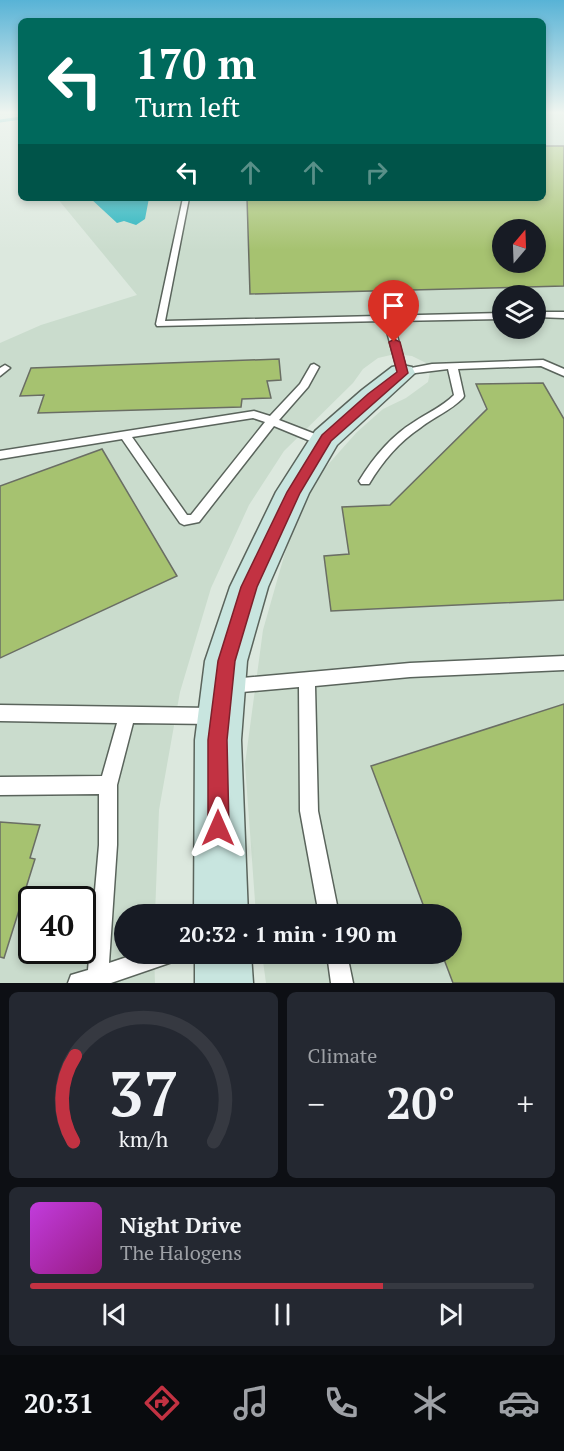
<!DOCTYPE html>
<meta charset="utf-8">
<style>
body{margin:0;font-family:"PT Serif",serif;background:#242831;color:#f1f3f6;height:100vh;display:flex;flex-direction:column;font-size:22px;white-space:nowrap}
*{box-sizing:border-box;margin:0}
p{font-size:20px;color:#9ea1a6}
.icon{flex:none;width:33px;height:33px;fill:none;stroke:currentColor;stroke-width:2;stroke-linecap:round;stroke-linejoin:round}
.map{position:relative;height:983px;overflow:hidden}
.side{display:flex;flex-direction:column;gap:9px;padding:9px;background:#0d0f14;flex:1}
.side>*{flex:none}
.banner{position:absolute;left:18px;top:18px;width:528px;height:183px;border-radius:9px;box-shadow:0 3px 9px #0003;background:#00695c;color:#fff;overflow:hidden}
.needle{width:39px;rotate:19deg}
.buttons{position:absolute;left:492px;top:219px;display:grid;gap:12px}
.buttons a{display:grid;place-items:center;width:54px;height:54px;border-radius:50%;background:#171b24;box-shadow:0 3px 9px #0003;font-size:30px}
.speed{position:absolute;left:18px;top:886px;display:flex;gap:12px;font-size:30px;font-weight:700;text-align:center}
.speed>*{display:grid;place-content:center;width:78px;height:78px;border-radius:50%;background:#171b24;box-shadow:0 3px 9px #0003;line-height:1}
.speed .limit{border:3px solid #111;border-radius:9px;background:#fff;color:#111}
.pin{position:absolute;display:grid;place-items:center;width:51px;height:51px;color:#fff;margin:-62px -26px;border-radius:50% 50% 50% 0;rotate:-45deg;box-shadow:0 0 6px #0007}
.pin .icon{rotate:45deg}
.me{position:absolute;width:66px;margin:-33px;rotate:0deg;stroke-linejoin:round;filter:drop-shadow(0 0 4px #0008)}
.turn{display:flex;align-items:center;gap:21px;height:126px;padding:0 18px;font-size:27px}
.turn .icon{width:78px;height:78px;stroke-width:2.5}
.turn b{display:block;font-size:42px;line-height:51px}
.lanes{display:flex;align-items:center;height:57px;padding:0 18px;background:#0003;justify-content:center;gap:30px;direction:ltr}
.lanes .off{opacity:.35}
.big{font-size:45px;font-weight:600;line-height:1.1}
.side .widget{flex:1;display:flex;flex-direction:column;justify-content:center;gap:9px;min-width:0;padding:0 21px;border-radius:9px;background:#242831}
.side .dial{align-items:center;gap:0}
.dial svg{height:156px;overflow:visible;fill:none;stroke:#363941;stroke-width:7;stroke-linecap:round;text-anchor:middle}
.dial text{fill:#f1f3f6;stroke:none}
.song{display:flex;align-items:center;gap:18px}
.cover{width:72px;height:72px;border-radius:9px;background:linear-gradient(135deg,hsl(290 70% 55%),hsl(310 70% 35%))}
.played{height:6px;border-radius:3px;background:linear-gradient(90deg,#c23242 70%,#363941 70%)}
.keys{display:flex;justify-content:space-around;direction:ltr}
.heat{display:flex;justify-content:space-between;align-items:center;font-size:33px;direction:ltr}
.side .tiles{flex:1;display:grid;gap:9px;grid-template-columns:1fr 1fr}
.widget:last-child{grid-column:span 2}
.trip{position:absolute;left:114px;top:904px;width:348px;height:60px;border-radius:30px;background:#171b24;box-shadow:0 3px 9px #0003;font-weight:600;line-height:60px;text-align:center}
.dock{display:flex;height:96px;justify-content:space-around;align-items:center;background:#090b0e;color:#9ea1a6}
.dock .icon{width:42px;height:42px}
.dock .current{color:#c23242}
.dock b{font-size:27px;color:#f1f3f6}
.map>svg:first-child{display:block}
.built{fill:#cadccd;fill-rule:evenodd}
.water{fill:#20b1bc}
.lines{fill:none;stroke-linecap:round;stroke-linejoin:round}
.stream{stroke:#20b1bc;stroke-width:3}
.building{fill:#a6c270;stroke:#6a6e64;stroke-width:1.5;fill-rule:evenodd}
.lane-casing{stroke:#5a645c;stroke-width:3}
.secondary-casing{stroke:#5a645c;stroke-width:3}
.lane{fill:#fff;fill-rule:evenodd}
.secondary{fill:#c8e5df;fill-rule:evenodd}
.route{fill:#c23242;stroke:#7e202b;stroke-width:1.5}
</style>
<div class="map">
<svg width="564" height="983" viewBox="0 0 564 983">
<rect width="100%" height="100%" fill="#dce8de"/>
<path class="built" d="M543 112H564V983H266L262 954H452V915H256L245 764 263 630 290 535 316 478 357 432 383 409 406 398 428 382 430 372 426 363 412 356 395 354 378 358 363 369 353 383 284 451 249 505 211 588 180 692 159 810 155 915H124V954H154L155 983H0V343L41 325 137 295 57 198H543ZM502 230H536V262H502ZM502 296H536V328H502ZM32 900H82V951H32Z"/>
<path class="water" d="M90 198H149L145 219 136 225 124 221 117 223Z"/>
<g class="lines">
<path class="stream" d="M0 121 21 118"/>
</g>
<path class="building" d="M543 146H564V286L250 294 247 198H543ZM502 230H536V262H502Z
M279 359 281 380 267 381 271 398 242 399 241 407 38 413 44 395 20 396 31 368Z
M543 383 564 419V600L331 611 324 556 349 554 342 507 390 505 487 409 476 384Z
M102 449 177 576 0 658V486Z
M564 704V983H453L442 954H452V915H427L371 766Z
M0 822 40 825 30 858 35 859 4 958 0 957Z"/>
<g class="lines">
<g class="lane-casing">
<path id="lane" d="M183 198H189L165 321 502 313V319L393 321 406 369 432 364 543 360 564 369V376L541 366 458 369 464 396 463 398C450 411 434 417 420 428 399 442 382 462 369 484H361L359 481C373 458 391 436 414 422 427 413 442 407 454 395L448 369 399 375 384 321 157 326 156 324Z
M564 312V318L536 317V312Z
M314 364 319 367 308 387 279 420 328 439 330 442 328 445H320L274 426 199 522 184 525 180 523 122 439 0 459V451L254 411 270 416 300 384 311 365ZM253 418 265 422 191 515H187L132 437Z
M5 365 10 368 0 376V368Z
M564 656V670L410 677 315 686 318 811 339 915H319L300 811 299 687 231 693 225 691 223 686 225 681 231 679 410 663Z
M0 705 213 708 219 710 221 716 219 722 213 724 133 723 117 785V845L109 963 136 954H178L175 961 111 983H68L71 975 88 970 99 845V794L0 795V777L102 776 117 723 0 721Z
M327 954H347L353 983H331Z"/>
</g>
<g class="secondary-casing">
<path id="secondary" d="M402 365 412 367 415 373 337 445 309 493 268 587 247 661 241 740 248 915H194L195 740 205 661 230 587 276 492 315 431 362 390 392 367Z
M195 954H251L253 983H195Z"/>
</g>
<use href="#lane" class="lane"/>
<use href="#secondary" class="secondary"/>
</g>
<linearGradient id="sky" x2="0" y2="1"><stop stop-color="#58b3d6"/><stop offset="0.45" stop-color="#eff5f0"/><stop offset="1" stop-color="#eff5f0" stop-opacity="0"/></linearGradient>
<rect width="564" height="250" fill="url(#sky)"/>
<path class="route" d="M394 339 400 342 408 373 331 441 300 493 257 587 235 661 227 740 229 828 226 835 218 838 211 835 208 828V740L218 661 241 587 287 492 322 435 368 394 397 372 389 342Z"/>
</svg>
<div class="buttons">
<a><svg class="needle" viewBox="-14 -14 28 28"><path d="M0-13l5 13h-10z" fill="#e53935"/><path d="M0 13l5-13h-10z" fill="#9ea1a6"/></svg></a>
<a><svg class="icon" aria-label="layers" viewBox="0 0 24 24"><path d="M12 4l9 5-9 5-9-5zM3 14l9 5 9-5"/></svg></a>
</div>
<div class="speed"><div class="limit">40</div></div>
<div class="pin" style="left:394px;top:342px;background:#d93025"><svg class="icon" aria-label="arrive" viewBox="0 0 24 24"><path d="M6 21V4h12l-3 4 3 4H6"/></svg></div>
<svg class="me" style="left:218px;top:828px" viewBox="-20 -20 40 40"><path d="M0-17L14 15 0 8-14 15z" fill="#c23242" stroke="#fff" stroke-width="4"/></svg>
<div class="trip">20:32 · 1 min · 190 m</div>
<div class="banner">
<div class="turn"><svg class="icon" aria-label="left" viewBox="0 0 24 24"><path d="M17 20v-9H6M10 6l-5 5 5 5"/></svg><div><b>170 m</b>Turn left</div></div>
<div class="lanes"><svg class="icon" aria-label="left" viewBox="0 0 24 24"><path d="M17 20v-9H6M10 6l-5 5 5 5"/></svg><svg class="icon off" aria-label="ahead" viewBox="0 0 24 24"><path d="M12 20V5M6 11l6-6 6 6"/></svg><svg class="icon off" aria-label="ahead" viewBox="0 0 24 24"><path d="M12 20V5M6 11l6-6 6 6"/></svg><svg class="icon off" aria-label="right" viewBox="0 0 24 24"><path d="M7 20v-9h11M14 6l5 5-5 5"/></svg></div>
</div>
</div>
<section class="side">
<div class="tiles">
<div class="widget dial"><svg viewBox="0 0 100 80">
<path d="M14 69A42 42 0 1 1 86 69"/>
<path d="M14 69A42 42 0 0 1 15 25" stroke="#c23242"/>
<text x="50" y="56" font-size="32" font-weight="700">37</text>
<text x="50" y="72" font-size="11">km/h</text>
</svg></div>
<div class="widget"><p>Climate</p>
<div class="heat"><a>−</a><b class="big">20°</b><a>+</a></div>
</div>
<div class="widget">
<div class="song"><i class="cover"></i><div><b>Night Drive</b><p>The Halogens</p></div></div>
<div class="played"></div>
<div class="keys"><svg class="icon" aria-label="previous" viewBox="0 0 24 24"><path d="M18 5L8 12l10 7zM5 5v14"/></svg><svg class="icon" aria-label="pause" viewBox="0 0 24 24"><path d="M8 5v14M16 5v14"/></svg><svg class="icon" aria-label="next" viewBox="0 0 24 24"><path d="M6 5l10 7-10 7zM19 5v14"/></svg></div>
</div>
</div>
</section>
<nav class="dock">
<b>20:31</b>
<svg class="icon current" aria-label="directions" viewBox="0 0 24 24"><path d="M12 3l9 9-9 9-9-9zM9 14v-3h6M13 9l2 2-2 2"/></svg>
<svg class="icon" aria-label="music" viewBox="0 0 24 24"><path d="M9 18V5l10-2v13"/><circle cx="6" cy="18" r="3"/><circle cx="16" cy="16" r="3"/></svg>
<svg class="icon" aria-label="phone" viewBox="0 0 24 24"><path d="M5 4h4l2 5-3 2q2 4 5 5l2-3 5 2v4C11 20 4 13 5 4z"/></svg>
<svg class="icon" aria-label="climate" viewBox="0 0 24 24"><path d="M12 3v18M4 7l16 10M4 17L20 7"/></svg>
<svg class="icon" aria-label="car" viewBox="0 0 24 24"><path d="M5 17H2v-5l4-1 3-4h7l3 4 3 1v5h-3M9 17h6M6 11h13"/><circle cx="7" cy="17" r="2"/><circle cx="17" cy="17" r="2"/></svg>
</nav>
